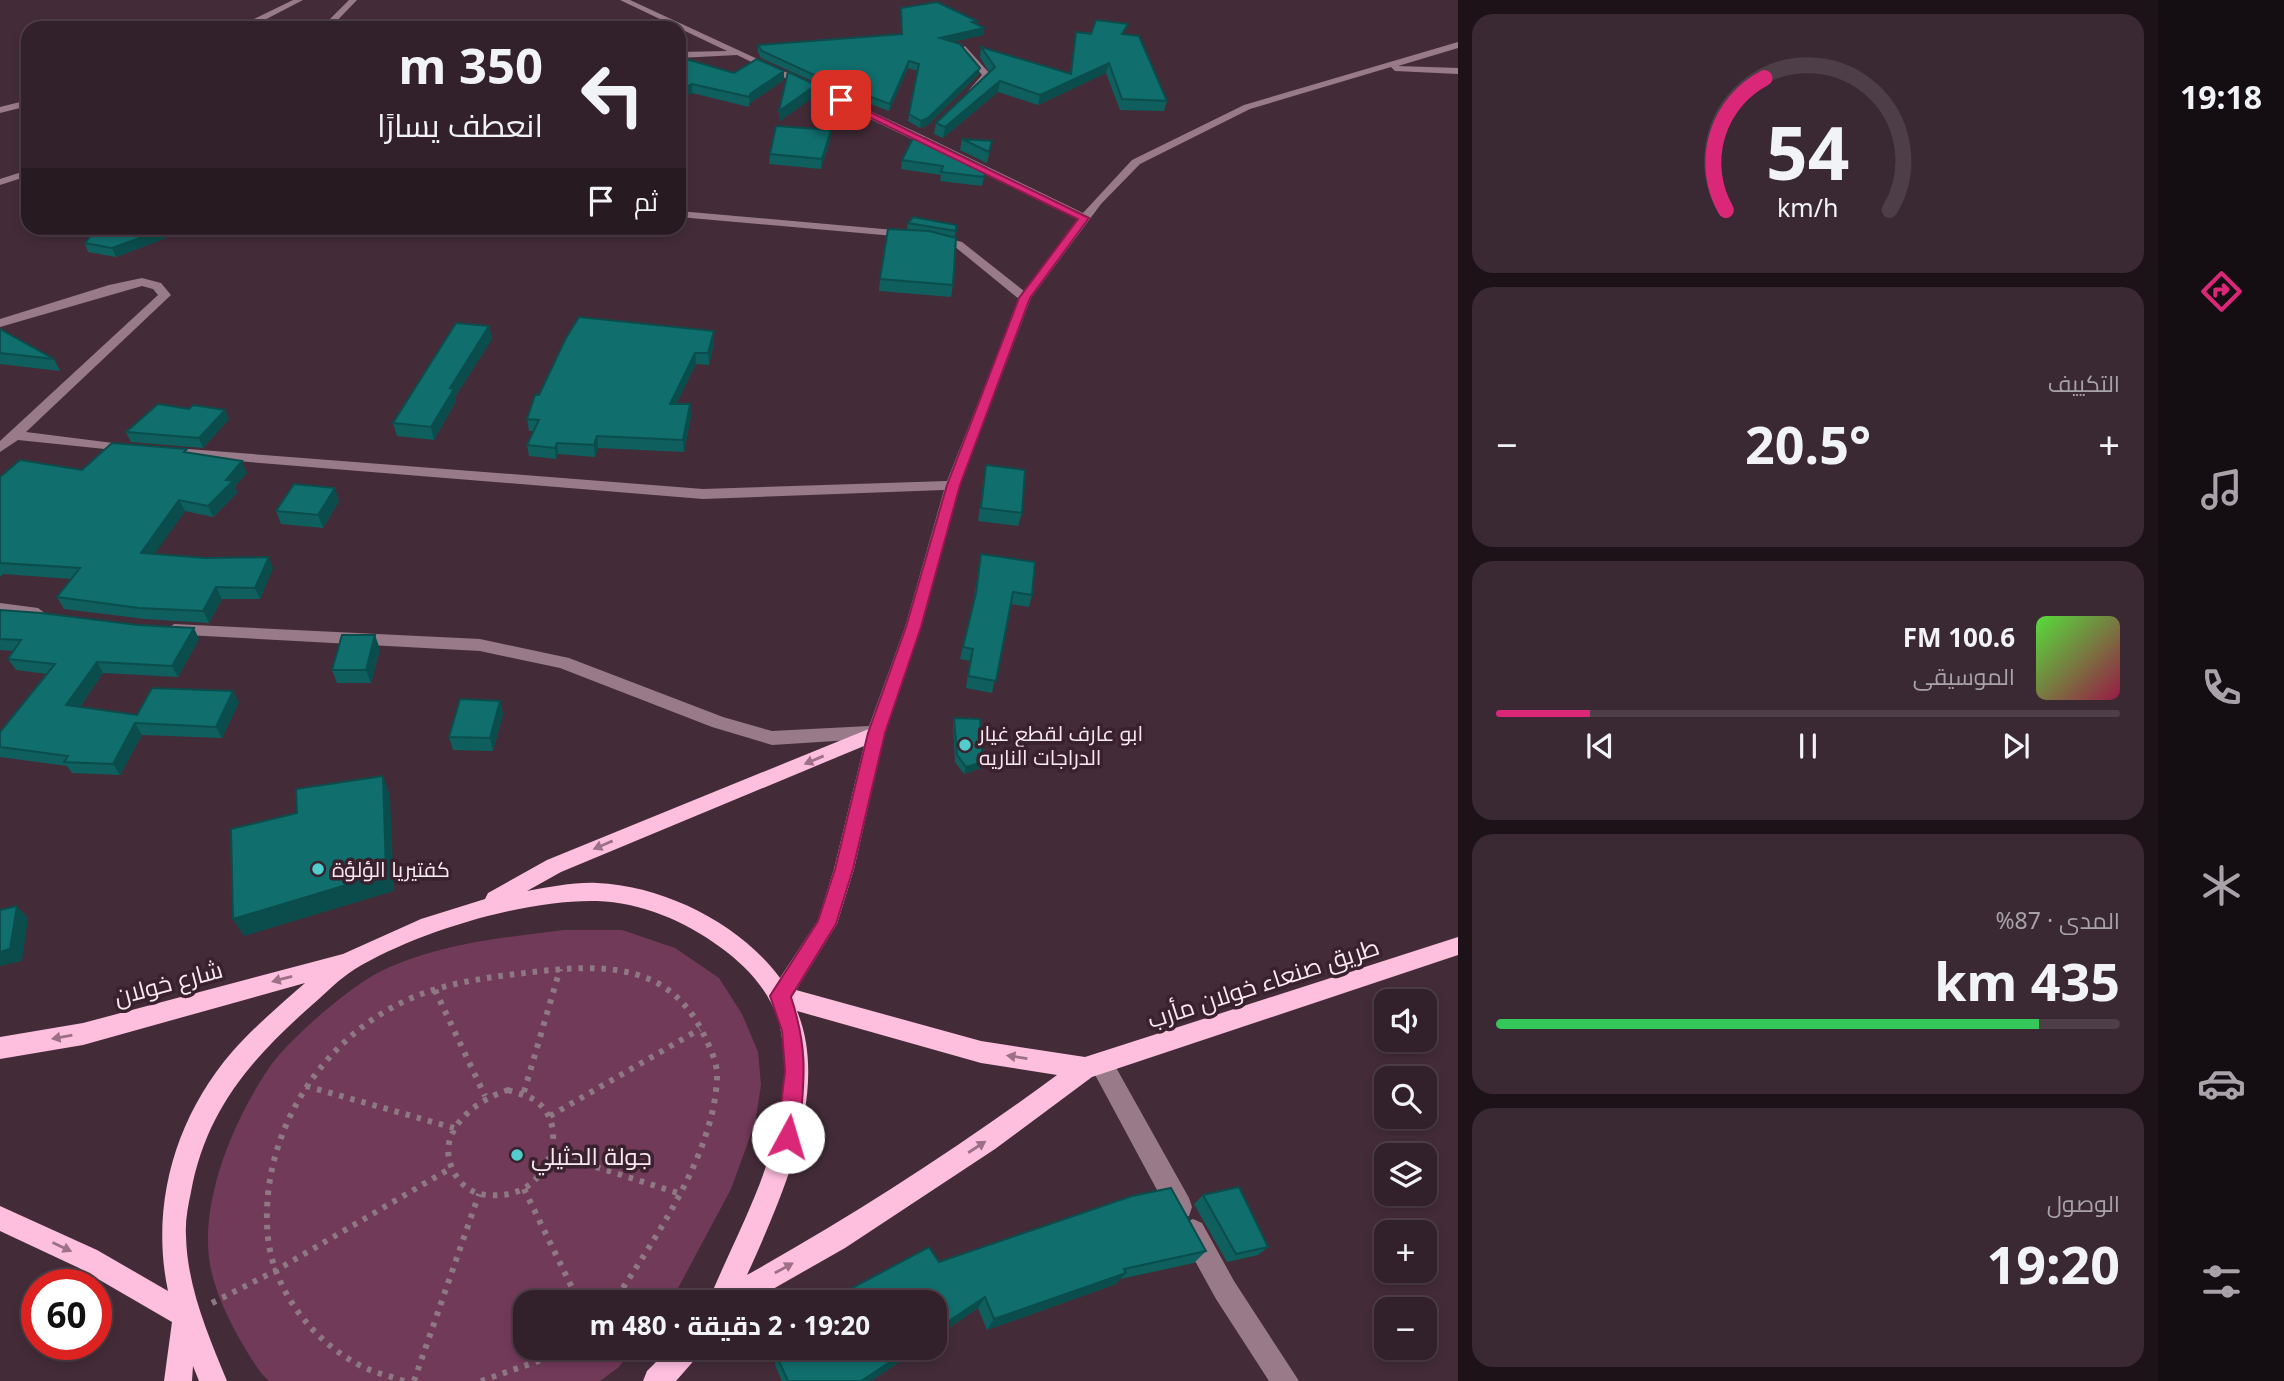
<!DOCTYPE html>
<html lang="ar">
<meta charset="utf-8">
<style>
body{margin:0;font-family:"Noto Sans",Cairo,sans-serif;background:#3a2932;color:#f1f3f6;direction:rtl;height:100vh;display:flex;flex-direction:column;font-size:26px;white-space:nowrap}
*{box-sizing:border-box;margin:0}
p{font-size:23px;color:#a8a3a8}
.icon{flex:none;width:38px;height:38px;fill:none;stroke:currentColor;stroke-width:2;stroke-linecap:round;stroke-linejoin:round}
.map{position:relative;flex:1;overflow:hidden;direction:ltr}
.drawer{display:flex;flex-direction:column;gap:14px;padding:14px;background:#1c1217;width:700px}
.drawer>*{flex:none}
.banner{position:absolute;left:21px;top:21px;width:665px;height:214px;border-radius:21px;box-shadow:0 4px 10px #0003,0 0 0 2px #4d3e47;direction:rtl;background:#32212a;color:#f1f3f6;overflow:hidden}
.buttons{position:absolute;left:1374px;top:989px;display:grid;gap:14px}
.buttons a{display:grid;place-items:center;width:63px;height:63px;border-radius:14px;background:#32212a;box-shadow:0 4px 10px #0003,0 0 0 2px #4d3e47;font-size:35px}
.speed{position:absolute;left:21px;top:1269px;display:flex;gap:14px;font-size:35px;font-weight:700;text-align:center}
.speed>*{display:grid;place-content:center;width:91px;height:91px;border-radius:50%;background:#32212a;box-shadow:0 4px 10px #0003,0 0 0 2px #4d3e47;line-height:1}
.speed .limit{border:10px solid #d22;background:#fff;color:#111}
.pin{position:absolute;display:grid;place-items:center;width:60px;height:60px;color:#fff;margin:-30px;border-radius:14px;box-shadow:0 4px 10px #0006}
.me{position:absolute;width:77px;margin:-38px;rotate:6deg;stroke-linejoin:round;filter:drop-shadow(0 0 5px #0008)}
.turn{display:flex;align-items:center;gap:24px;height:147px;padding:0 28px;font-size:32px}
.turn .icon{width:91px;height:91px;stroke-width:2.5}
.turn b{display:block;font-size:49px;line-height:60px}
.then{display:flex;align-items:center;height:66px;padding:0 28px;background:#0003;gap:14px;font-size:26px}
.big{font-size:52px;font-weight:700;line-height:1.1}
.drawer .widget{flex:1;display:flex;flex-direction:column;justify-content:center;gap:10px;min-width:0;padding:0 24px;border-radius:21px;background:#3a2932}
.drawer .dial{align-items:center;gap:0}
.dial svg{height:182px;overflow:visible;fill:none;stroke:#4d3e47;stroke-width:7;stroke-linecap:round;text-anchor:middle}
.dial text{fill:#f1f3f6;stroke:none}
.song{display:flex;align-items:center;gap:21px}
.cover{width:84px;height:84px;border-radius:10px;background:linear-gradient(135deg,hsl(110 70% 55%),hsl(340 70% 35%))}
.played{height:7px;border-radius:4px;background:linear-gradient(90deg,#db2777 15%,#4d3e47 15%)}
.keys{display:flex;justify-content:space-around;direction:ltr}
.heat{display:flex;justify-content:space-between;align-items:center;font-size:38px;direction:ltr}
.charge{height:10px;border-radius:5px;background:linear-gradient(90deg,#34c759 87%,#4d3e47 0)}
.trip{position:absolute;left:513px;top:1290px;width:434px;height:70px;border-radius:21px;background:#32212a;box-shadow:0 4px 10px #0003,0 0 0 2px #4d3e47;font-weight:700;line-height:70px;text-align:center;direction:rtl}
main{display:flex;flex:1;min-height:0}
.menu{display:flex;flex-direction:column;width:126px;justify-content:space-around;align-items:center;background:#140d11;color:#a8a3a8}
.menu .icon{width:49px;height:49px}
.menu .on{color:#db2777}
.menu b{font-size:32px;color:#f1f3f6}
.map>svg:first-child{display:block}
.green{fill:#723a59}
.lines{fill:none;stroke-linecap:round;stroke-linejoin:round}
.path{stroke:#8d7883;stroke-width:6;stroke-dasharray:4.5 7;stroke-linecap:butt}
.minor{fill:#997a89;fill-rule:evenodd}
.major{fill:#febede;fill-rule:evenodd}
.wall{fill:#0e5f5e}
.shaded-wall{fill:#0b4d4c}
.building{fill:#106e6d;stroke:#0b4d4c;stroke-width:2}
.oneway{fill:#9c7086}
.route{fill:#db2777;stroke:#8e194d;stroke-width:2}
.poi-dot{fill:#52cdcc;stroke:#39222e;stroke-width:2.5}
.labels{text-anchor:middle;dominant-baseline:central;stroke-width:7;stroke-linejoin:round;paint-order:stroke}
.poi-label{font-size:21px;fill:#f9e9f1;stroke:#39222e;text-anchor:start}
.near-street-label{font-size:24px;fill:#f9e9f1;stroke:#39222e}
.near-poi-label{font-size:24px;fill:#f9e9f1;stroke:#39222e;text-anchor:start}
</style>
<main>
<nav class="menu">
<b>19:18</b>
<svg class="icon on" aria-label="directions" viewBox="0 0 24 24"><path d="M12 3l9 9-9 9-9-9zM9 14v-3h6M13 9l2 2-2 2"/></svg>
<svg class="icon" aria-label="music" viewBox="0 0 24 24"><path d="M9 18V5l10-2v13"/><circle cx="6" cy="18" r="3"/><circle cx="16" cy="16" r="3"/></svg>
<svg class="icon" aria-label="phone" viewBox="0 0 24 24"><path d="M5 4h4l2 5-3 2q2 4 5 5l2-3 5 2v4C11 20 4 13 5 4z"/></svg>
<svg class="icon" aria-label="climate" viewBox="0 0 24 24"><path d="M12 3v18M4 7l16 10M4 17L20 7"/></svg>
<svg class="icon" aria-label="car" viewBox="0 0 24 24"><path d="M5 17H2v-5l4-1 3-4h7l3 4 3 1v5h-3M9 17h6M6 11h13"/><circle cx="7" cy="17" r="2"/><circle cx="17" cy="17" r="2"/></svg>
<svg class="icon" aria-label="filters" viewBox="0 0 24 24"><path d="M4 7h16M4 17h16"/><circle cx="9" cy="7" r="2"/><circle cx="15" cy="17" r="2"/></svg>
</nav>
<section class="drawer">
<div class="widget dial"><svg viewBox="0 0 100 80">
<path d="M14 69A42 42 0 1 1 86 69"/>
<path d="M14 69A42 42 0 0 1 31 11" stroke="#db2777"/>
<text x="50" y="56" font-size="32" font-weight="700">54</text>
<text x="50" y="72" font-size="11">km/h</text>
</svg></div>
<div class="widget"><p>التكييف</p>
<div class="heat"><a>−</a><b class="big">20.5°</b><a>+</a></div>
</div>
<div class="widget">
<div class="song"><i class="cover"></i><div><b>100.6 FM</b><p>الموسيقى</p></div></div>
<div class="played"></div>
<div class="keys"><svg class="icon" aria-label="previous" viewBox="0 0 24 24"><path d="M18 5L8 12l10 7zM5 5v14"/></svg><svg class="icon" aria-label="pause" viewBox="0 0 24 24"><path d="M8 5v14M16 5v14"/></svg><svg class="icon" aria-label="next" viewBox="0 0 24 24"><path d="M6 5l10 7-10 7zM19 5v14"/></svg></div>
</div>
<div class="widget"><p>المدى · 87%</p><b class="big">435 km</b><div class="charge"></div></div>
<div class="widget"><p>الوصول</p><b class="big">19:20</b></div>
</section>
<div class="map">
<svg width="1458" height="1381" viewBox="0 0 1458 1381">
<rect width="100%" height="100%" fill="#432c38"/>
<path class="green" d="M564 930H622L675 948 719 978 742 1014 758 1052 761 1085 755 1123 731 1189 677 1290 668 1302H525V1348H634L619 1367 600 1381H269C256 1369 248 1353 239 1338 227 1316 214 1289 210 1264 199 1200 235 1117 271 1065 291 1038 345 991 374 975 432 944 501 938 564 930Z"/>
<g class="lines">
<path class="path" d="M435 990 485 1096
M306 1086 454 1128
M508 1090C516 1093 526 1095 533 1099 567 1120 554 1172 523 1189 511 1195 500 1196 487 1195 476 1194 466 1189 459 1180 428 1139 470 1102 508 1090Z
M524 1092 560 969
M550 1116 700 1029
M552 1153 678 1193
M524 1189 579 1302
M212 1303 275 1271 451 1168
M404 1381C390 1376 375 1373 361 1366 314 1342 274 1292 268 1238 258 1140 317 1041 407 1000 446 982 491 977 533 972 603 964 669 962 704 1035 710 1048 718 1063 717 1078 714 1155 654 1239 614 1302
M414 1381 479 1194
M481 1381 550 1357 563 1348"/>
<path class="minor" d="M293 0H303L251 27 219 28 246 23Z
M349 0H357L330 28H321Z
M620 0H630L920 134 1083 213 1132 160 1244 105 1458 42V48L1398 66 1458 68V74L1395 71 1391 67 1250 109 1140 164 1101 204 1031 298 960 485 921 627 882 738 772 745 712 727 560 668 480 651 168 634 166 630 174 624 480 639 569 658 723 717 772 731 869 726 905 627 944 490 703 499 175 456 168 452 175 448 703 489 947 481 1019 299 954 246 928 239 679 217V211L928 233 962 242 1024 291 1078 219 737 55 679 58V52L727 51Z
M965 46 991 75 974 93 969 90 982 75 961 49Z
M28 100V106L0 113V107Z
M28 170V176L0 185V179Z
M142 278 161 283 171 295 26 432 129 445 136 449 134 452 18 440 0 452V441L158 295 153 289 142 286 0 327V319L109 285Z
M0 603 38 608 46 614 38 620 0 615Z
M1101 1052 1109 1055 1189 1198 1192 1207 1189 1216 1180 1219 1171 1216 1093 1071 1090 1063 1093 1055Z
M1193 1219 1202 1223 1234 1281 1299 1381H1269L1216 1299 1184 1241 1180 1232 1184 1223Z"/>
<path class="major" d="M876 726 882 728 885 733 854 869 837 924 796 990 981 1041 1085 1057 1458 937V955L1092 1077 995 1149 845 1248 750 1302H708C744 1215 798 1130 781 1032 775 996 748 967 720 947 685 921 640 902 597 901 525 899 416 932 355 969 339 979 326 993 312 1005 251 1059 206 1110 191 1192 188 1206 185 1221 186 1236 187 1286 208 1335 227 1381H199L193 1366 192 1381H164L172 1322 79 1268 0 1231V1206L97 1250 168 1291C150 1206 175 1118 232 1052 254 1027 280 1005 305 983L83 1045 0 1059V1037L83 1023 343 954 421 919 485 899 488 893 547 860ZM864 746 834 869 818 920 780 978C740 924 665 886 597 883 575 882 550 887 527 891L561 872ZM797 1011 981 1063 1057 1075C958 1148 854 1215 747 1275 780 1201 831 1093 797 1011Z
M670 1348H701L697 1357 676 1381H643L647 1371Z"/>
</g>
<path class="wall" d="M901 8 977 25 984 28 983 35 952 42 980 68 978 75 928 125 920 128 908 121 918 71 908 68 889 111 826 87 761 58 758 52V45L901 34Z
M1076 32 1125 34 1167 101 1164 111 1120 110 1106 73 1038 105 998 92 943 138 934 134 936 123 989 72 980 57 981 47 1070 74Z
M679 57 734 73 784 71V80L750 103 749 107 692 93 679 99Z
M831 130 830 140 821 169 769 164 770 154Z
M962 139 992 141 987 163 960 150Z
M902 160 986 168 982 186 940 181 941 175 901 169Z
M908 223 956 225 955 237 948 236 953 285 951 297 879 291 880 279 916 230 907 229Z
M97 228H183L163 239 116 257 88 252 85 243Z
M489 326 492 339 455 397 456 401 434 440 397 436 393 423Z
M0 329 54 359 60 371 0 364Z
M714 331V342L709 365 696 364 676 404H690L691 416 684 452 598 448 595 457 558 454 556 459 529 456 527 445 534 431H529L527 419 539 395Z
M229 419 203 448 131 442 126 432Z
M188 452 247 473 235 486 237 493 213 517 185 511 154 554 273 568 260 599H222L209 623 145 619 64 609 57 597 72 579 3 574 0 577V477L82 470Z
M986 465 1022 513 1018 526 978 521Z
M339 501 323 528 281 524 276 511Z
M981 554 1032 595 1029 607 1011 604 992 693 966 688 970 661 960 659 973 603Z
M0 610 199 639 178 677 103 673 80 707 137 715 239 702 222 738 142 735 120 775 72 773 67 766 0 757V732L47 674 16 670 8 659 14 651 0 650Z
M380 649 371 683H337L332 670Z
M500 701 503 714 493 751 453 750 449 737Z
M954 718 981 768 964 774 955 762 953 724Z
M1203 1195 1268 1247 1258 1255 1227 1262 1194 1204Z
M1206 1251 1194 1263 1120 1279 1116 1284 987 1330 978 1308 934 1338V1302L939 1262Z
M791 1348H920L871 1381H782L775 1365 776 1355Z"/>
<path class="shaded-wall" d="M984 28 983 35 939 45 940 38Z
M909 61 908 68 889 111 890 104Z
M1109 63 1106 73 1038 105 1040 95Z
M980 68 978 75 928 125 920 128 921 121Z
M784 71V80L750 103 749 107 750 94Z
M1000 81 998 92 943 138 945 127Z
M692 84V93L679 99V90Z
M816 85 815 96 779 122V111Z
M831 130 830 140 821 169 822 159Z
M165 228H183L163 239 116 257 112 248Z
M489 326 492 339 455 397 456 401 434 440 431 427 450 388Z
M714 331V342L709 365 708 353Z
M695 353 696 364 671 415 670 404Z
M690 404 691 416 684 452 683 440Z
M225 410 229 419 203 448 199 438Z
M597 436 598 448 595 457 594 445Z
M557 443 558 454 556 459 555 448Z
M242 461 247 473 235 486 237 493 213 517 208 506 226 480Z
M335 488 339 501 323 528 318 515Z
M179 500 185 511 147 565 141 553Z
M269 557 273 568 260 599 255 588Z
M216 587 222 599 209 623 203 611Z
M194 628 199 639 178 677 172 666Z
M375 635 380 649 371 683 366 670Z
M97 662 103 673 73 717 66 705Z
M233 691 239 702 222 738 216 727Z
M500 701 503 714 493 751 490 738Z
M135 723 142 735 120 775 113 764Z
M983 762 981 768 964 774 966 767Z
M383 776 390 795 394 891 244 936 233 919Z
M17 906 28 918 22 961 0 966V952Z
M1126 1273 1116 1284 987 1330 994 1319Z
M985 1297 978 1308 934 1338V1331Z
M911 1348H920L871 1381H861Z"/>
<path class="building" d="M937 2 977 21 972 22 984 28 940 38 960 44 980 68 928 118 921 121 909 114 919 64 909 61 890 104 827 81 762 51 758 45 902 34 901 8Z
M1096 20 1128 24 1122 34 1139 36 1167 101 1122 99 1109 63 1040 95 1000 81 945 127 936 123 995 67 981 47 1071 74 1076 32 1091 34Z
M679 57 734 73 757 59 784 71 750 94V97L692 84 679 90Z
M788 72 816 85 779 111Z
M776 126 831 130 822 159 770 154Z
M913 138H924L986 168 984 177 941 172 943 166 902 160Z
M962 139 992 141 989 152Z
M913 217 956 225V231L908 223Z
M97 228H165L159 231 112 248 85 243Z
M888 229 929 231 956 238 953 285 880 279Z
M579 317 714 331 708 353H695L670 404H690L683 440 597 436 594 445 557 443 555 448 527 445 539 420 527 419 535 395H539L566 338Z
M456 323 489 326 450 388 454 389 431 427 393 423Z
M0 329 54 359 0 353Z
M158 404 189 409 193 405 225 410 199 438 126 432Z
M112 443 187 449 184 452 242 461 226 480 233 481 208 506 179 500 141 553 206 558 269 557 255 588 216 587 203 611 139 608 57 597 80 568 0 563V477L20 460 82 470Z
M986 465 1025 470 1022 513 981 508Z
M294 484 335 488 318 515 276 511Z
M981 554 1035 562 1032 595 1013 592 996 681 968 676 973 649 963 647 976 593Z
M0 610 41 613 138 625 194 628 172 666 97 662 66 705 137 715 152 688 233 691 216 727 135 723 113 764 64 762 68 756 0 747V732L55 664 8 659 21 640 0 639Z
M342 635H375L366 670H332Z
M460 699 500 701 490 738 449 737Z
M954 718 980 719 983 762 966 767 957 755Z
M383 776 386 873 233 919 231 829 297 813 296 789Z
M17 906 10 949 0 952V910Z
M1239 1187 1268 1247 1236 1254 1203 1195Z
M1171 1188 1206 1251 1124 1269 1126 1273 994 1319 985 1297 934 1331V1302H826L929 1247 939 1262 1132 1196Z
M791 1348H911L861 1381H788L776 1355Z"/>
<defs><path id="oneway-solid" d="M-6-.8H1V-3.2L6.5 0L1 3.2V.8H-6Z" transform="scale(1.75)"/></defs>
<g class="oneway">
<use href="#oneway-solid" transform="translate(814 760) rotate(157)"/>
<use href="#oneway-solid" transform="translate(603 845) rotate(157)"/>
<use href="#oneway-solid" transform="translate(282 979) rotate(165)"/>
<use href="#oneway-solid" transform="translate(62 1037) rotate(170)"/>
<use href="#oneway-solid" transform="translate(1017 1057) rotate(-171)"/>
<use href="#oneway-solid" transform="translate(977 1147) rotate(-33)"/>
<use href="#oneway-solid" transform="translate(62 1247) rotate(25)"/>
<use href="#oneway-solid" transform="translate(784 1268) rotate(-29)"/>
</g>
<path class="route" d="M841 98 1089 218 1030 298 960 485 921 627 885 733 853 869 836 924 791 997C809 1052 804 1081 799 1137L796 1144 788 1148 780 1144 777 1137 785 1071 782 1031 770 996 818 921 835 869 868 733 906 627 947 485 1019 298 1078 219 838 102Z"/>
<g class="poi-dot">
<circle cx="965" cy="745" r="7"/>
<circle cx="318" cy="869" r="7"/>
<circle cx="517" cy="1155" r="7"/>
</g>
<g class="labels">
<g class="poi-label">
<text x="979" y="733">ابو عارف لقطع غيار<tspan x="979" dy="24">الدراجات الناريه</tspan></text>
<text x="332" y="869">كفتيريا الؤلؤة</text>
</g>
<g class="near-street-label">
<text transform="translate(168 982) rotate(-15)">شارع خولان</text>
<text transform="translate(1263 982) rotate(-18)">طريق صنعاء خولان مأرب</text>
</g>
<g class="near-poi-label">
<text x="531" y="1155">جولة الحثيلي</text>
</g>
</g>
</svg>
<div class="buttons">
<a><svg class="icon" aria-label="sound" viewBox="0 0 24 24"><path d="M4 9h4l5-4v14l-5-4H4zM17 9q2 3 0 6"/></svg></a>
<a><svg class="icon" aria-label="search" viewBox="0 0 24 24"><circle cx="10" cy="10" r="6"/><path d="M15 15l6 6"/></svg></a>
<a><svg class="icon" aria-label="layers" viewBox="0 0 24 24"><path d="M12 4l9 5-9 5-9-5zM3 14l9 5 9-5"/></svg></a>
<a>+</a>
<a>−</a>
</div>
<div class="speed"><div class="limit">60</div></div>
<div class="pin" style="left:841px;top:100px;background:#d93025"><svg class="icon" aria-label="arrive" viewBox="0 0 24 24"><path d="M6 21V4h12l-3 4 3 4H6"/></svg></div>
<svg class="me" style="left:788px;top:1137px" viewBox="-20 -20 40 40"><circle r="19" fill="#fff"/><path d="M0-13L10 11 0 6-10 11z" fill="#db2777"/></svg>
<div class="trip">19:20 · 2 دقيقة · 480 m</div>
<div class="banner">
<div class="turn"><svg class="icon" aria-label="left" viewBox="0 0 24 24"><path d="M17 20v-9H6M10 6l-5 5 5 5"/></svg><div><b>350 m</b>انعطف يسارًا</div></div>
<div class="then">ثم<svg class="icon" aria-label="arrive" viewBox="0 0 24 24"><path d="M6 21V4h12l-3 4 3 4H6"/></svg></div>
</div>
</div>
</main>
